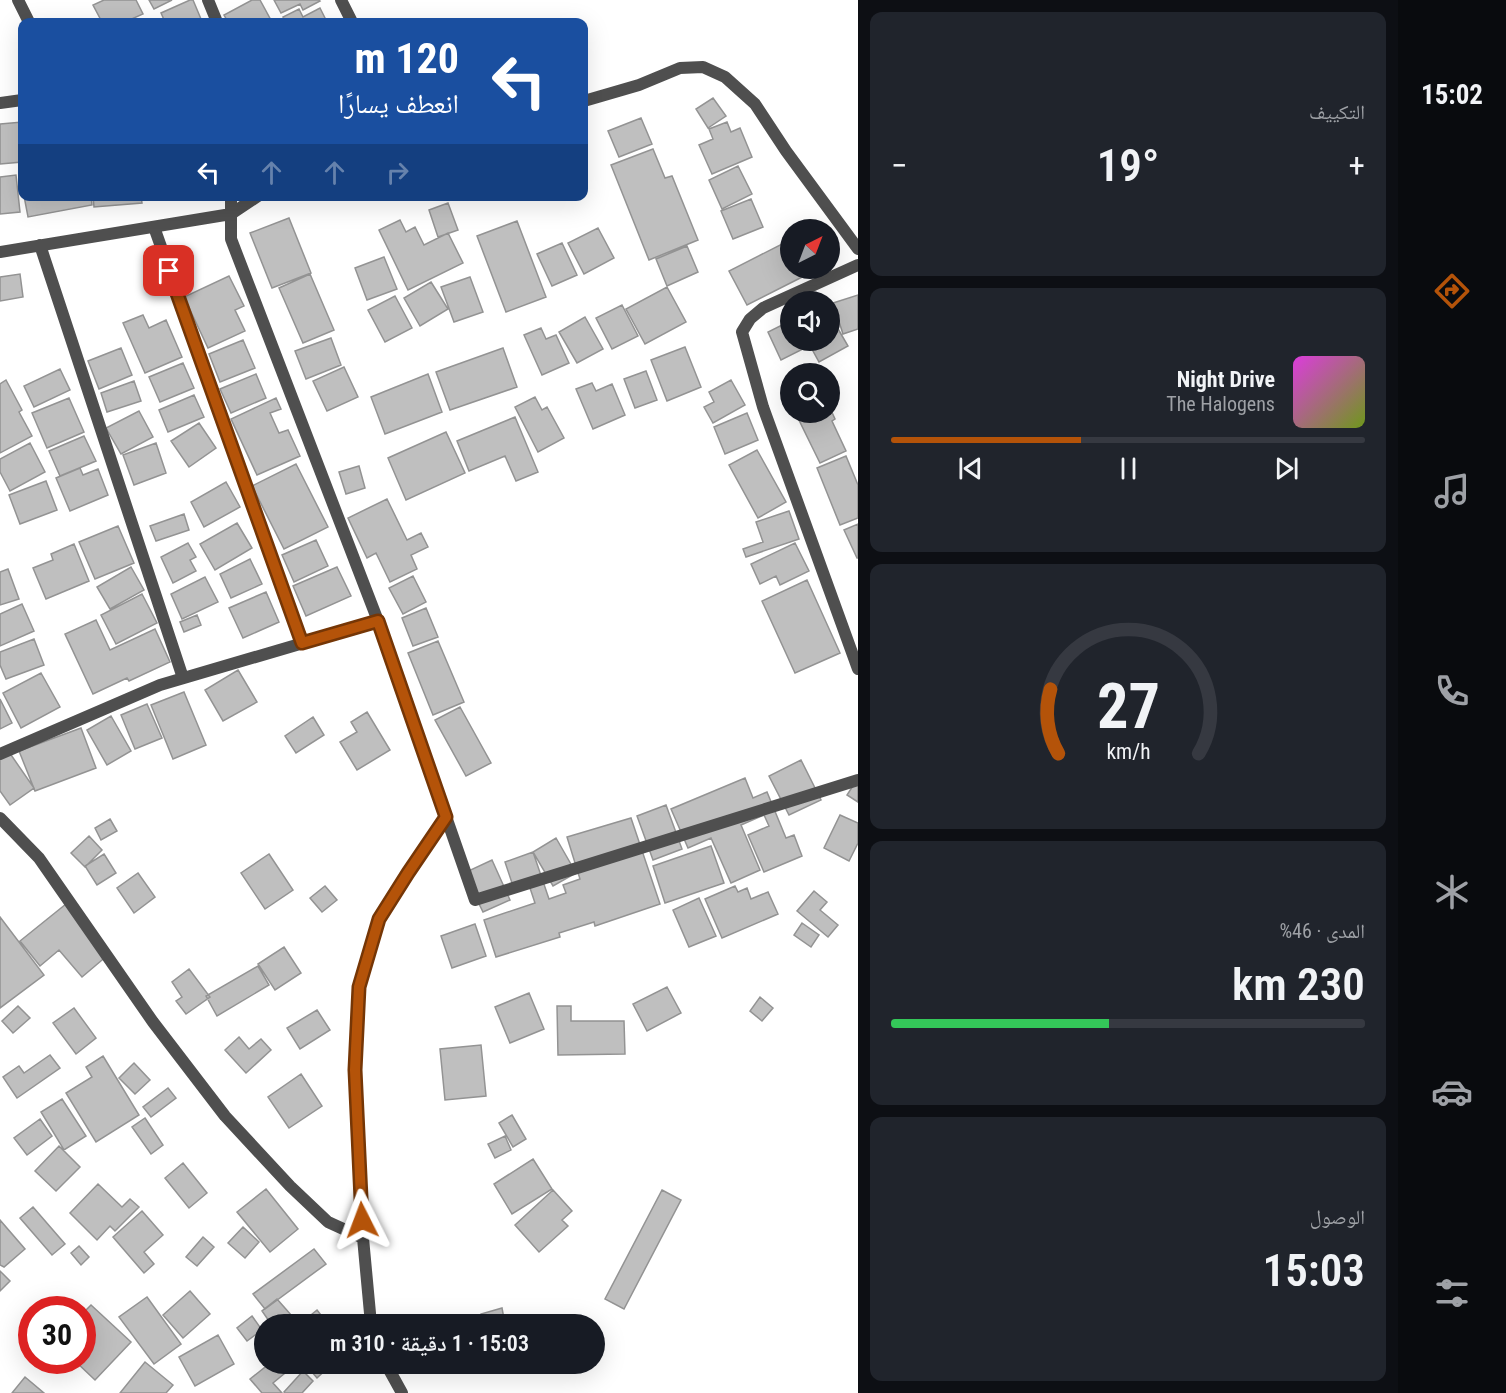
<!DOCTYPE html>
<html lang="ar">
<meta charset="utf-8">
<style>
body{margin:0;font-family:"Roboto Condensed","Noto Naskh Arabic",sans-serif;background:#20242c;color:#f1f3f6;direction:rtl;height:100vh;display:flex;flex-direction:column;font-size:22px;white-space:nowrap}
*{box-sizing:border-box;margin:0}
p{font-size:20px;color:#9ea1a6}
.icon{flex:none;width:33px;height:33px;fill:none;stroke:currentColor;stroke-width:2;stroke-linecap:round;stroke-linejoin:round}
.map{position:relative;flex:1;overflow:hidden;direction:ltr}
.details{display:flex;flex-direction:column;gap:12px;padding:12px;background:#0d0f14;width:540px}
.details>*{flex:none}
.hud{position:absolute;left:18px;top:18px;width:570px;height:183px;border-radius:12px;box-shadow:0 6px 24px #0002;direction:rtl;background:#1a4fa0;color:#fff;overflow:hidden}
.needle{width:39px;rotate:42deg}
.fabs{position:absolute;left:780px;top:219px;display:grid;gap:12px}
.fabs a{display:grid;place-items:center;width:60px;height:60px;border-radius:50%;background:#171b24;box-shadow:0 6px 24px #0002;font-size:30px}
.speed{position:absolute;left:18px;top:1296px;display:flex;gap:12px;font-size:30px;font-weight:700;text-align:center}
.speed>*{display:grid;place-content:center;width:78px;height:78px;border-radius:50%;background:#171b24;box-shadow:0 6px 24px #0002;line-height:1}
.speed .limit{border:9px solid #d22;background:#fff;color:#111}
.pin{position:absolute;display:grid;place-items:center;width:51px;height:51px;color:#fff;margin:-26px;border-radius:12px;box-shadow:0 3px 9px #0006}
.me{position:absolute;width:66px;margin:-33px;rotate:357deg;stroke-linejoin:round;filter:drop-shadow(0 0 4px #0008)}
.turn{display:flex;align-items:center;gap:21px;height:126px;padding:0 30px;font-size:27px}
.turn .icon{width:78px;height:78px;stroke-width:2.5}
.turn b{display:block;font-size:42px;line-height:51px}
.lanes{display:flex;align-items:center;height:57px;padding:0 30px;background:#0003;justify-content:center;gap:30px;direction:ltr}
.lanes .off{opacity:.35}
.big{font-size:45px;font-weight:600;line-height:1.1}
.details .widget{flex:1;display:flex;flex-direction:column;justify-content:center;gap:9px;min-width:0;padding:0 21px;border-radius:12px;background:#20242c}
.details .dial{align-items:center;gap:0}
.dial svg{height:156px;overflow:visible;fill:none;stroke:#363941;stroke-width:7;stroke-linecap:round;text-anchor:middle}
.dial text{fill:#f1f3f6;stroke:none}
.song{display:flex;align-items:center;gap:18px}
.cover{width:72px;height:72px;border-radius:9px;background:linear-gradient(135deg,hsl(300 70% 55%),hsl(80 70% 35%))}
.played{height:6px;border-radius:3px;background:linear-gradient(90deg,#b45309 40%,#363941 40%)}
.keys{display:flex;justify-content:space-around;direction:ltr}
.heat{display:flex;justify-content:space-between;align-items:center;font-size:33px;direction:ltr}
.charge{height:9px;border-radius:4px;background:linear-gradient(90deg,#34c759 46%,#363941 0)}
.trip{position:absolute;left:254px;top:1314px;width:351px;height:60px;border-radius:30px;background:#171b24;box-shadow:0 6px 24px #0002;font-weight:600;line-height:60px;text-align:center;direction:rtl}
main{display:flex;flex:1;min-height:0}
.menu{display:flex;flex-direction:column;width:108px;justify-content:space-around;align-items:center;background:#090b0e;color:#9ea1a6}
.menu .icon{width:42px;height:42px}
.menu .active{color:#b45309}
.menu b{font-size:27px;color:#f1f3f6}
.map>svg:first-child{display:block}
.building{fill:#bfbfbf;stroke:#939393;stroke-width:1.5}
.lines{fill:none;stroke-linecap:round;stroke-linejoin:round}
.minor{stroke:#4f4f4f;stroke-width:12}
.route-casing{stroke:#753606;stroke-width:15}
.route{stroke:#b45309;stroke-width:10}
</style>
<main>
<nav class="menu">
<b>15:02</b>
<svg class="icon active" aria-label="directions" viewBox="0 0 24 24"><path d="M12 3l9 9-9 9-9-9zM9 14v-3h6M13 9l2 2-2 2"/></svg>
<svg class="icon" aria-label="music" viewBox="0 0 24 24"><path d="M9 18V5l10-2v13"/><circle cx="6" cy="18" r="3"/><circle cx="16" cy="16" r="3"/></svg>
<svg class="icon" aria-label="phone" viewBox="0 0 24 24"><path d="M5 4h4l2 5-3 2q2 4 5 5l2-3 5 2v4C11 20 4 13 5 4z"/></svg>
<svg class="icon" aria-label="climate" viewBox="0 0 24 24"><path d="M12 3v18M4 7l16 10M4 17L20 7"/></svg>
<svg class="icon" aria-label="car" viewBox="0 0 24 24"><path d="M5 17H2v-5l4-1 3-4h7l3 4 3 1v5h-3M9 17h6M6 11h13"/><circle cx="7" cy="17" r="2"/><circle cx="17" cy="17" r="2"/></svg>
<svg class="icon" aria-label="filters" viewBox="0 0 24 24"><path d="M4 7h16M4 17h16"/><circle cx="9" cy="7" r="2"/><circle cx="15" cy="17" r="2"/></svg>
</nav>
<section class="details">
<div class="widget"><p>التكييف</p>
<div class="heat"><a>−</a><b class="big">19°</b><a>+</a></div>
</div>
<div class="widget">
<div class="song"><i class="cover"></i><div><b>Night Drive</b><p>The Halogens</p></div></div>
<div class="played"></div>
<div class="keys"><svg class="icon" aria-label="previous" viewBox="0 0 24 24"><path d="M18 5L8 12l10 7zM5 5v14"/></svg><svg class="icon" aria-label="pause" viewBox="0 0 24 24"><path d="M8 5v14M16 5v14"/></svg><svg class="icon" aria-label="next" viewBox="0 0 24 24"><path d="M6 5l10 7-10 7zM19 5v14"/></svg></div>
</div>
<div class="widget dial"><svg viewBox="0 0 100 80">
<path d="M14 69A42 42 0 1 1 86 69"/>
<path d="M14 69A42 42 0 0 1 10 36" stroke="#b45309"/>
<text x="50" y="56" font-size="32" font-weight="700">27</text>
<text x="50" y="72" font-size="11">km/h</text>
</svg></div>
<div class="widget"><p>المدى · 46%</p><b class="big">230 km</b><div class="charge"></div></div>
<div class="widget"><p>الوصول</p><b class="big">15:03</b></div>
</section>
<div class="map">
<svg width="858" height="1393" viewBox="0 0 858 1393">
<rect width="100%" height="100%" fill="#fff"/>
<path class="building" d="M104 0H136L143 14 125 22H102L93 5Z
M149 0H172L154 9Z
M190 0H193L201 19 193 22H165L161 13Z
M252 0H260L272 22H228L224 15Z
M274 0H319L320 1 303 10 300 4 281 13Z
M320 8 327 22H286L283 17 299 9 303 17Z
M713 98 726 116 708 128 696 109Z
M641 118 652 144 619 157 608 131Z
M22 122V162L0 164V124Z
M727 122 731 132 740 128 752 157 712 174 699 145 713 139 709 129Z
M653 149 665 178 672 176 698 240 649 260 611 165Z
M738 166 752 194 722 209 709 180Z
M16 175 20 212 0 214V177Z
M24 196H91L92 205 28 217Z
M93 196H141L142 203 94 207Z
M751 199 763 227 733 239 721 211Z
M448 203 458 230 438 237 429 210Z
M289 218 311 273 272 288 250 233Z
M400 220 406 232 415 227 424 245 448 233 463 263 408 290 379 230Z
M517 221 546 297 506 312 477 236Z
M598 228 614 258 584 274 568 243Z
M790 240V268H820L747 305 729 271Z
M562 243 577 275 552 286 537 254Z
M687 246 698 272 667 286 656 259Z
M384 257 397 289 367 300 355 268Z
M20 274 23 297 0 301V277Z
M310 274 334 330 303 343 279 288Z
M229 276 244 306 235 310 245 331 208 348 184 297Z
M470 277 483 312 454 322 441 287Z
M431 282 448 309 420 326 404 298Z
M667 287 686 322 645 344 626 309Z
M858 295V329L843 334 833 303Z
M395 296 412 328 385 342 368 310Z
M622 305 638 336 612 349 596 318Z
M143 315 149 328 166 320 182 357 145 373 123 323Z
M830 315 848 346 819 362 807 340H830Z
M585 317 603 349 577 363 559 332Z
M790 321V340H804L807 347 781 360 768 332Z
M541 328 546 339 556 335 569 363 542 375 524 335Z
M331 338 341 365 306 379 295 351Z
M243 340 255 368 220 382 209 354Z
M685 347 701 387 667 401 651 360Z
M121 348 132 375 99 389 88 361Z
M503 348 517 387 450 410 436 372Z
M183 363 194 388 160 402 149 377Z
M344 367 358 397 327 411 313 381Z
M60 369 70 390 34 407 24 386Z
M646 371 657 400 635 408 624 379Z
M256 374 266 398 231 413 220 389Z
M428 374 442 412 385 434 371 397Z
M6 380 22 410 19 412 32 436 0 453V384Z
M731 380 745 405 713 423 704 407 714 402 709 392Z
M134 381 141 401 107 412 101 393Z
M592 383 596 391 612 384 625 415 593 429 576 389Z
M194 395 204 417 168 432 159 410Z
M535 397 542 410 547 407 564 438 538 452 515 407Z
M69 398 84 432 47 448 32 413Z
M276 398 281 409 270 413 279 433 288 430 300 456 257 475 231 419Z
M830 408 835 419 832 421 846 451 820 463 795 412H830Z
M139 411 153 437 121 454 106 428Z
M747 413 758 440 725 454 714 427Z
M515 417 538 472 516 481 505 456 469 471 457 441Z
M199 423 216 448 189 467 171 441Z
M446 432 465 473 406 500 388 458Z
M84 436 96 461 60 476 49 451Z
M30 443 45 472 10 491 0 472V459Z
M156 443 166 473 134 485 123 455Z
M757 450 786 502 758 518 729 465Z
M846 456 858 485V518L840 525 817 468Z
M296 464 328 527 284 549 252 486Z
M359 466 365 488 346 494 339 472Z
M80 468 83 475 98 469 108 495 70 511 56 478Z
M46 481 57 510 20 524 9 495Z
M226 482 240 507 204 527 191 502Z
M387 499 407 540 421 533 428 547 411 555 417 569 390 582 376 553 367 558 348 518Z
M789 511 799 539 746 557 743 549 763 542 756 522Z
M184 514 189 530 156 541 150 526Z
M237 523 252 548 215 570 200 544Z
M858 524V558H857L844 530Z
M118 526 134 563 95 579 79 542Z
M316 540 328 566 294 582 282 555Z
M188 543 196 557 190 560 196 571 173 583 161 557Z
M795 543 809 571 780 585 776 576 760 584 751 564Z
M74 544 89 581 46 599 33 568 53 560 51 554Z
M250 559 262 584 231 598 220 574Z
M131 567 144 590 110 609 97 587Z
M337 567 351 596 306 616 293 586Z
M8 569 19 599 0 605V572Z
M413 576 426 602 403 614 389 588Z
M205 577 218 602 182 619 171 594Z
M807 580 840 653 795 673 762 601Z
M266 592 279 622 243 638 229 608Z
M142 594 157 623 116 644 101 615Z
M22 604 34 631 0 646V614Z
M426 608 438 637 413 646 402 618Z
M197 615 201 625 184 632 180 622Z
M96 620 110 650 155 629 170 662 129 681 127 678 93 694 65 634Z
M34 639 44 665 6 679 0 665V652Z
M438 641 464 702 433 715 408 653Z
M238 670 257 702 223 721 205 690Z
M41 673 60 707 21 728 3 693Z
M184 692 206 745 173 759 151 705Z
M0 699 12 723 0 729Z
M147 704 162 738 135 749 121 715Z
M460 707 491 763 466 776 435 720Z
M367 712 390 750 357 770 340 742 357 732 351 722Z
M111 716 131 751 107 765 87 730Z
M313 717 324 735 296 753 285 736Z
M81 728 96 768 35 791 19 751Z
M9 752 34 788 10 805 0 791V759Z
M801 760 821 800 789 815 769 776Z
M745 778 753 798 767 792 786 838 794 835 802 856 764 872 748 835 769 826 764 815 741 825 760 870 731 883 711 838 688 848 671 809Z
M858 778V802L847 795Z
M666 805 682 849 653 860 637 816Z
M840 815 858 823V843L849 861 824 848Z
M631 818 660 904 595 926 594 922 559 933 560 937 496 957 484 920 535 903 529 885 514 889 505 862 533 852 549 899 566 893 563 885 580 879 567 837Z
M110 819 117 831 101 840 95 828Z
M89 836 102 850 85 867 71 853Z
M556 838 576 873 553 886 533 852Z
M711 846 724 883 665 903 653 866Z
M104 854 116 873 97 885 85 866Z
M269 854 293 890 265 909 241 873Z
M492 860 510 900 483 912 464 873Z
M138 873 155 897 134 913 117 888Z
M325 886 337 900 322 912 310 898Z
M735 886 738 892 747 888 751 899 768 892 778 914 722 938 705 899Z
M814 891 827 902 820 910 838 925 828 937 797 911Z
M699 898 716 936 689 947 673 910Z
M66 904 108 955 82 977 59 950 40 966 20 941Z
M0 917 44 975 0 1008Z
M802 923 819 935 811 947 794 935Z
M475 924 486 956 452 968 441 936Z
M284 947 301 973 275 990 258 964Z
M258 966 269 985 217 1016 206 996Z
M189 969 210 997 186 1014 176 1001 182 997 172 982Z
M667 987 681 1013 647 1031 633 1004Z
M529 993 544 1029 510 1043 495 1007Z
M760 997 773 1008 762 1021 750 1011Z
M18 1006 30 1018 13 1033 2 1021Z
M557 1006H571V1021H624L625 1054 558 1055Z
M74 1008 96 1038 76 1054 53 1023Z
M317 1010 330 1030 300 1049 287 1028Z
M239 1037 249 1049 261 1039 271 1050 246 1073 225 1050Z
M481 1045 486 1096 445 1100 440 1049Z
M50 1055 60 1068 17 1098 3 1077 19 1066 24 1073Z
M103 1056 139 1115 96 1142 66 1093 92 1077 86 1067Z
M134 1063 150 1080 135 1094 119 1078Z
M301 1074 322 1106 289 1128 268 1097Z
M168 1088 176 1098 151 1117 143 1107Z
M62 1099 86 1136 64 1150 41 1112Z
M512 1115 526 1139 513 1147 499 1123Z
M145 1118 163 1145 151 1154 132 1127Z
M40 1119 52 1136 27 1155 14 1138Z
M505 1136 511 1150 495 1158 488 1144Z
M59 1146 80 1167 56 1191 35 1171Z
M533 1159 552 1189 512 1214 494 1184Z
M183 1163 207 1193 189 1208 165 1178Z
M98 1184 122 1207 130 1199 139 1207 115 1231 110 1226 97 1240 70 1213Z
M266 1189 298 1229 270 1252 237 1212Z
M553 1190 572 1211 562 1220 568 1226 539 1252 515 1225Z
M662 1190 681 1200 624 1309 605 1299Z
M33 1207 65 1244 52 1255 20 1218Z
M142 1211 163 1235 144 1252 154 1264 144 1273 113 1237Z
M0 1220 25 1249 4 1267 0 1265Z
M243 1227 259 1242 245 1258 228 1243Z
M203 1237 214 1247 197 1266 186 1257Z
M79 1246 89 1257 81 1265 71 1253Z
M314 1249 326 1264 265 1309 253 1294Z
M0 1271 10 1281 0 1291Z
M190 1291 210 1314 183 1338 163 1315Z
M147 1297 181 1344 154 1364 119 1317Z
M277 1299 299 1324H271L262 1311Z
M91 1305 131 1342 95 1380 74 1360H82V1314Z
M502 1308 505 1324H483L481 1314Z
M317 1310 328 1324H300Z
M252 1316 262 1330 247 1341 237 1328Z
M218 1335 234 1364 195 1386 179 1357Z
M145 1362 173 1385 166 1393H120Z
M269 1364H296L273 1383 282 1393H262L250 1379Z
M305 1364H329L331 1365 317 1378Z
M303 1371 313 1381 302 1393H285L284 1392Z
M25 1377 44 1393H12Z"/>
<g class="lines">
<path class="minor" d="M18 0 29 22
M208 0 217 22
M341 0 352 22
M584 101 639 85 680 68 703 67 725 77 755 104 786 151 858 249
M0 103 22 100
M258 196 231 214V239L378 621 475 900 858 780
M154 227 302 643
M40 245 183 678
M0 252 231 214V196
M858 265 763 308 750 319 742 332 763 407 858 669
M0 754 160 685 378 621
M0 818 39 858 153 1022 225 1116 290 1186 328 1222 363 1238
M371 1324 363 1238 355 1070 359 987 379 919 408 872 446 817
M386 1364 402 1393"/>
</g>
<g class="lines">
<g class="route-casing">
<path id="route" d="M169 271 302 643 378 621 446 817 408 873 379 919 359 987 355 1070 362 1220"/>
</g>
<use href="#route" class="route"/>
</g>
</svg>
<div class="fabs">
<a><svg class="needle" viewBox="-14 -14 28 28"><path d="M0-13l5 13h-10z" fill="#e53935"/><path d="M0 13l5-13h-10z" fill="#9ea1a6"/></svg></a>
<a><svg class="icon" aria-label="sound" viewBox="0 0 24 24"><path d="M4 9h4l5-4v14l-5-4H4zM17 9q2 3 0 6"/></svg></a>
<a><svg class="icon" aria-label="search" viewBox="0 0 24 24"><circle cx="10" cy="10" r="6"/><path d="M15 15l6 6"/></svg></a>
</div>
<div class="speed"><div class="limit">30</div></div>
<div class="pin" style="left:169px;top:271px;background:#d93025"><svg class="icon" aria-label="arrive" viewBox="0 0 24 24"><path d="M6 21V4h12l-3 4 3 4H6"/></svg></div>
<svg class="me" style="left:362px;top:1220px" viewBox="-20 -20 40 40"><path d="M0-17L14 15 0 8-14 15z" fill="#b45309" stroke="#fff" stroke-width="4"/></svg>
<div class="trip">15:03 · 1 دقيقة · 310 m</div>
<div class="hud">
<div class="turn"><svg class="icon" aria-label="left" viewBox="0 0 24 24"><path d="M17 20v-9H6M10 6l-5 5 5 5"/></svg><div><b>120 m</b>انعطف يسارًا</div></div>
<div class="lanes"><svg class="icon" aria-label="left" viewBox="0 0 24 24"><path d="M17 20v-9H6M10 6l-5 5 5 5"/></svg><svg class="icon off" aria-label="ahead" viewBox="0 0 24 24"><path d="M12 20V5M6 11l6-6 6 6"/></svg><svg class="icon off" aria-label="ahead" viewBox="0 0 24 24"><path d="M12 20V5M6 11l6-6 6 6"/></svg><svg class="icon off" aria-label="right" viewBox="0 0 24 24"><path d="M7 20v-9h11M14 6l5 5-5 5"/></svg></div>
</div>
</div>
</main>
